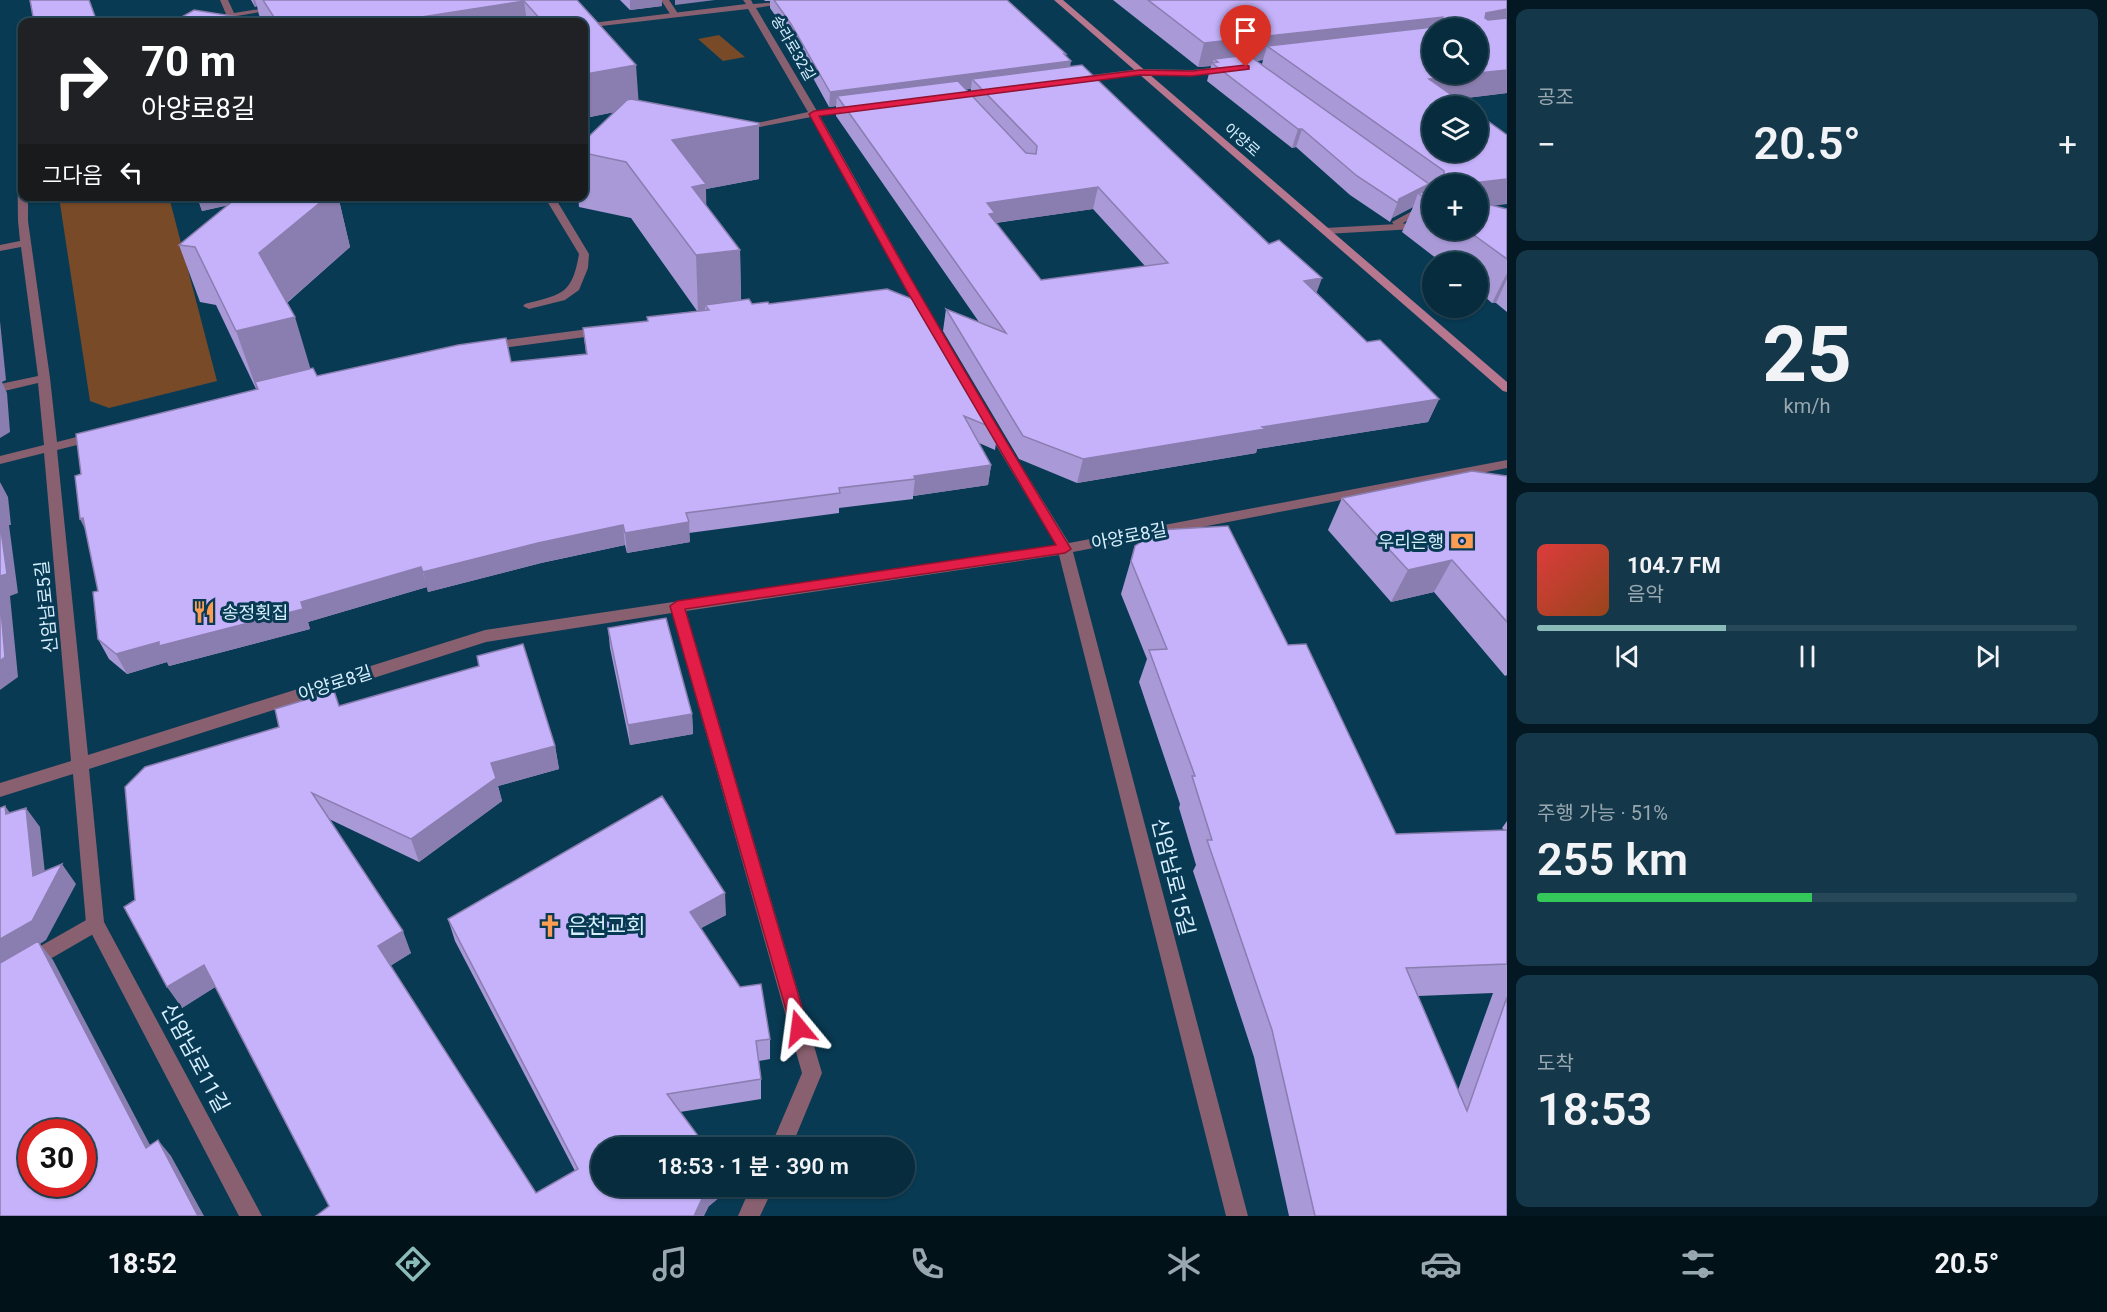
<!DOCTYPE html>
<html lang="ko">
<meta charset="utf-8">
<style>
body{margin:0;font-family:Roboto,"Noto Sans KR",sans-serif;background:#143849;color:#f1f3f6;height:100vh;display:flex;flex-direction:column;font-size:22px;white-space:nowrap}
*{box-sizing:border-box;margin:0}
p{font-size:20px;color:#98a7b0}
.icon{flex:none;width:33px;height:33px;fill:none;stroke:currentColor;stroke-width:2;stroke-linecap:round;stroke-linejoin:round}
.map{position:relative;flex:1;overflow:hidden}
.details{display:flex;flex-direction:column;gap:9px;padding:9px;background:#031822;width:600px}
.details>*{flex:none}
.top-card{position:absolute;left:18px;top:18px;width:570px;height:183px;border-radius:12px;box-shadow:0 2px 4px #0004,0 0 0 2px #274858;background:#202124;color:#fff;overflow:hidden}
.fabs{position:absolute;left:1422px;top:18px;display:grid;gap:12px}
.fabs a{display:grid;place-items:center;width:66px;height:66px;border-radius:50%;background:#062c3e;box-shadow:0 2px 4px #0004,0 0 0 2px #274858;font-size:30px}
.speed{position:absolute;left:18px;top:1119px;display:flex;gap:12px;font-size:30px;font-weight:700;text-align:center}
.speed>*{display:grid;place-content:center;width:78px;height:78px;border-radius:50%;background:#062c3e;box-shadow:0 2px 4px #0004,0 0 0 2px #274858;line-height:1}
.speed .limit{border:9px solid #d22;background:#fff;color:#111}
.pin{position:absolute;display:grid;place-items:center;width:51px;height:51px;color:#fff;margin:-62px -26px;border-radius:50% 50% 50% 0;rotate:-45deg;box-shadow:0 0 6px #0007}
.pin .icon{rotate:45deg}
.me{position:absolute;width:66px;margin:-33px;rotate:344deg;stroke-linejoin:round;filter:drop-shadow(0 0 4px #0008)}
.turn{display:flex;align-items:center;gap:21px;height:126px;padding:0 24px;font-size:27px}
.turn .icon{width:78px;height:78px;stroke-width:2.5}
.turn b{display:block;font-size:42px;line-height:51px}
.then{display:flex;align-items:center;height:57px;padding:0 24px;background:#0003;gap:12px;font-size:22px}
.big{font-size:45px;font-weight:600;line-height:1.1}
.details .card{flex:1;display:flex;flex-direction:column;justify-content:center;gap:9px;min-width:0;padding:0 21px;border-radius:12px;background:#143849}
.details .dial{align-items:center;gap:0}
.dial b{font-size:78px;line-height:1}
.song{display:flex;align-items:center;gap:18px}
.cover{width:72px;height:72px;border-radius:9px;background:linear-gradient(135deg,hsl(0 70% 55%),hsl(20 70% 35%))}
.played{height:6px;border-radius:3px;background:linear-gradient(90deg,#8bbbb9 35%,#274858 35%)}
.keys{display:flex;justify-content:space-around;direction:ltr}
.heat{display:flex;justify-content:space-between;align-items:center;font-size:33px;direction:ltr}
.charge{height:9px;border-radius:4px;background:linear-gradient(90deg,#34c759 51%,#274858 0)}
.trip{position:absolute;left:591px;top:1137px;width:324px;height:60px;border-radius:30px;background:#062c3e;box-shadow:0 2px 4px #0004,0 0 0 2px #274858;font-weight:600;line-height:60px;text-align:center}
.tab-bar{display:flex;height:96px;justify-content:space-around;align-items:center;background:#021219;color:#98a7b0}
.tab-bar .icon{width:42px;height:42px}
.tab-bar .on{color:#8bbbb9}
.tab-bar b{font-size:27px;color:#f1f3f6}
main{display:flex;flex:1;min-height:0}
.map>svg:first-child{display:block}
.green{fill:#784a27}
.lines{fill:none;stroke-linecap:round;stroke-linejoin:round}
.service{fill:#89606f;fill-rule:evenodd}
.minor{fill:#89606f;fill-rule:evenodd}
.secondary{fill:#b7778e;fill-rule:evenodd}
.wall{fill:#a999d7;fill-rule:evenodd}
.shaded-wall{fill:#8a7daf}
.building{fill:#c5b2fa;stroke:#8a7daf;stroke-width:1.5;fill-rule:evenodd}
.route{fill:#e11d48;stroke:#92132f;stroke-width:1.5}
.labels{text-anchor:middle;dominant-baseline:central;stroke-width:6;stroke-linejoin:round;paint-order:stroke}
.far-street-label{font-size:15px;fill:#d7efff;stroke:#083a53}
.street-label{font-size:18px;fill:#d7efff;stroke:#083a53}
.poi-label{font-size:18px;fill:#d7efff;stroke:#083a53;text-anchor:end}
.near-street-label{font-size:21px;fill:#d7efff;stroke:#083a53}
.near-poi-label{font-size:21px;fill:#d7efff;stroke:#083a53;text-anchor:start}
</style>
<main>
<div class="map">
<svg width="1507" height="1216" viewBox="0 0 1507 1216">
<rect width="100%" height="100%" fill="#083a53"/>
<path class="green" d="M719 35 745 57 723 61 698 39Z
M59 197H169L217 381 109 408 90 401Z"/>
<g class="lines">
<path class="service" d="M661 0H669L679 15 678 17H672Z
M1427 203 1431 204V208L1403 223 1406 227 1405 229H1397L1392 222Z
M95 915 102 917 104 923 102 929 0 988V969Z"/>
<path class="minor" d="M220 0H228L234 13 279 6 283 8 202 22H185L226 14Z
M743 0H751L753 4 808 0 756 8 817 111 854 105 859 108 820 116 934 319 932 321 928 323 922 319 811 117 739 131 734 128 808 112 748 9 584 28V24L746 4Z
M20 50 22 51V196H28V221L50 378 57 442 96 432 103 436 101 439 57 450 88 755 485 630 1056 545 981 420 987 416 993 420 1069 543 1507 460V468L1073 552 1248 1216H1226L1059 555 686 611 822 1073 791 1148H770L802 1073 672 613 486 642 89 769 104 922 262 1216H239L86 923 73 774 0 797V783L71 761 44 453 0 464V456L44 445 38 383 0 392V384L38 376 21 247 0 251V245L20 241 18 221 16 53Z
M1230 66 1234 69 1233 71 1192 76 1140 75 1075 83 1071 80 1075 77 1140 69 1192 70Z
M544 196H554L589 254 588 268 579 290 565 300 529 309 523 306 525 304C562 294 572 295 579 254Z
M1415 223 1428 228 1423 231 1415 229 1325 234 1320 231 1325 228Z
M604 327 610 331 608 334 488 350 482 346 488 342Z
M751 1186H774L760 1216H738Z"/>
<path class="secondary" d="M1054 0H1063L1507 382V392L1503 391Z"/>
</g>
<path class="wall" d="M251 0H577L638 101 759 179 706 189V206L740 250 741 300 752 304H769L998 430 995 450 979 443 991 465 988 485 913 496V499L839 508V513L689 533 690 542 627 553 625 545 541 563 428 592 427 587 308 622 310 629 169 666 167 662 127 674 109 659 98 639V591L81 474 256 389 216 305 200 302 179 245 228 205 202 211 197 196H338L350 247 287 303 310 369 317 376 511 362 586 354 583 328 647 321V317L697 311 631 218 579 207 578 196H584V141L615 112 590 117 584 109V22H173L263 21 259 15 257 6 255 7Z
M620 0H662V6L630 10Z
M764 0H1007L1066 56 1070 67 1317 293 1367 342 1439 399 1428 422 1257 449 1256 453 1077 483 1019 459 943 331 946 309 979 322 836 116V106L829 107 791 38 770 8V1H765ZM966 89H971L970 94ZM1093 209 1145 266 1041 280 996 223Z
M1113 0H1507V93L1457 99 1494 206 1507 209V312L1496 303H1492L1478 291V262H1441L1402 232 1413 207 1392 218 1390 222 1350 195 1296 147 1292 148 1207 81 1211 66 1198 67ZM1263 60 1262 64 1257 61ZM1432 184H1478V230H1432Z
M1507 476V675L1505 676 1434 592 1391 602 1328 530 1342 498Z
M1135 546 1288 645 1396 834 1504 830 1502 828 1507 821V1216H1289L1254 1057 1193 871 1196 865 1179 808 1180 804 1139 682 1147 659 1121 594ZM1493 993 1458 1090 1418 996Z
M608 628 692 714 693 734 630 745 610 648Z
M340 706 555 746 559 769 498 786 502 801 419 862 329 819 411 953 390 966 536 1193 575 1171 455 941 448 919 726 915 701 928 770 1039V1059L759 1061 761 1079V1099L680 1112 602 1186H727V1191L709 1206H329L215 987 182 1008 135 900Z"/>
<path class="shaded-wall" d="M253 0H255L257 6 255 7Z
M630 0H662V6L630 10Z
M675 0H715L675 5Z
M524 1 527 22H389Z
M1507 9V30L1478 36 1486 13Z
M1443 17 1438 28 1267 46 1263 60 1218 65V62L1214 59 1211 66 1198 67 1204 43Z
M1064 54H1066L1065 62 1071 61 1069 76 972 79 971 89 843 105 837 96 836 106 829 107 830 92Z
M636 65 639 107 590 117 586 74Z
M1507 70V93L1419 104 1429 79Z
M759 125V179L706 189 707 240 672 140Z
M1298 129H1302L1296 147 1292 148Z
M1507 179V204L1485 207 1478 206V184H1464Z
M1429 184 1424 195 1418 193 1413 207 1392 218 1390 222 1399 199Z
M1098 187 1093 209 994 223 992 235 987 203Z
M197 196H261L262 198 202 211Z
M328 196H338L350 247 277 311 259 253Z
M740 250 741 308 705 305V312L698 313 696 255Z
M1507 273V279L1496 303H1492Z
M1322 278 1314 300 1304 281Z
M295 317 313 377 255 382 258 390H257L236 331Z
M0 321 6 380 2 382 7 393 10 432 0 438Z
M1439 399 1428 422 1257 449 1256 453 1077 483 1083 459 1262 427Z
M991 465 988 485 913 496 915 479 914 476Z
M0 482 8 497 11 525H9L18 593 10 596 18 677 0 690Z
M83 518 90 539 80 519Z
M689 522 690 542 627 553 625 533Z
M623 525 625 545 541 563 428 592 423 572 538 543Z
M1452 560 1434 592 1391 602 1408 570Z
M421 567 427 587 308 622 310 629 169 666 167 662 127 674 116 654Z
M692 714 693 734 630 745 628 725Z
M555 746 559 769 498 786 502 801 419 862 411 839 491 763Z
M5 806 19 825 6 814Z
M26 808 40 827 47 892 62 864 76 884 46 940 40 944 53 960 160 1164 146 1148 0 966V939L33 876Z
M725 893 726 915 692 933 690 912Z
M403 931 411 953 387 968 378 946Z
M204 965 217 986 182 1008 167 987Z
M158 1140 171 1156 204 1216H198Z
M709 1186H727V1191L709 1206 704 1216H694L707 1188Z"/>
<path class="building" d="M30 0H89L97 22H34Z
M263 0H577L636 65 586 74 584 71V22H543L524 1 389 22H277Z
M774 0H1007L1066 54H1064L1071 61 830 92 791 24Z
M1148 0H1507V9L1486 13 1485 18 1488 20 1507 18V70L1478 73V28H1432V74H1476L1429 79 1467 106H1432V152H1478V114L1507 135V179L1464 184H1440L1444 182V171L1267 46 1441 26 1443 17 1204 43Z
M194 10 271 22H173Z
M1248 55 1429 184 1399 199 1398 203 1357 176 1302 129H1298L1212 63 1218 62 1214 59Z
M1082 65 1269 244 1279 240 1322 278 1304 281 1367 342 1380 340 1439 399 1262 427 1265 429 1083 459 1023 436 946 309 1006 333 837 96 958 81 1026 153 1036 154 1037 146 972 79ZM1098 187 1168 263 1041 280 989 214 995 213 987 203Z
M631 99 759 123V125L672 140 706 184 692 187 740 250 696 255 626 162 584 153V141L627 100Z
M1432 189V193L1426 192Z
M1431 192 1432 193V203L1418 193Z
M239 196H328L259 253 295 317 236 331 195 247 179 245Z
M1478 202 1507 209V259L1467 230H1478Z
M887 289 925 304 998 430 964 416 991 465 914 476 915 479 839 488 840 493 686 513 689 522 625 533 623 525 538 543 423 572 421 567 301 602 303 609 159 646V642L116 654 98 639 93 592 98 591 83 518 80 519 75 476 81 474 76 434 258 389 255 382 313 368 317 376 458 345 506 338 511 362 587 354 583 328 648 321 647 317 709 310 705 305 749 299 752 304 768 302 769 304Z
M1472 471 1507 476V622L1452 560 1408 570 1342 498Z
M0 523 7 574 0 576Z
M1228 526 1288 645 1306 644 1396 834 1507 830V964L1406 968 1467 1111 1507 997V1216H1315L1272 1030 1207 840H1212L1192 776H1195L1149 650 1167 649 1131 561 1135 546 1158 530Z
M0 598 5 657 0 661Z
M666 618 692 714 628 725 608 628Z
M523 644 555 746 491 763 496 778 411 839 312 793 403 931 378 946 536 1193 578 1169 448 919 662 796 725 893 690 912 740 987 761 984 770 1039 756 1041 761 1079 667 1094 707 1148H602V1186H709L707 1188 694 1216H316L329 1206 204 965 167 987 124 907 135 900 125 787 145 767 279 727 275 709 334 691 339 706 479 666 477 656Z
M5 806 6 814 26 808 33 876 62 864 32 921 0 939V808Z
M38 941 146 1148 158 1140 198 1216H0V963ZM32 1132H82V1184H32Z"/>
<path class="route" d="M1246 65 1249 66V69L1192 76 1140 75 819 116C900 262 984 406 1071 549L1065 553 685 609 808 1028 806 1034 799 1037 793 1034 670 606 677 601 1056 545 907 291 809 114 814 111 1140 70 1192 71Z"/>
<defs>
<g id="bank-bare" transform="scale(1.8)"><path d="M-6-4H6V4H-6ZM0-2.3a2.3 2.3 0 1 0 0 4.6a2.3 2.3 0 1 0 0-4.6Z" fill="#fc9d53" stroke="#083a53" stroke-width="2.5" paint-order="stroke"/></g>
<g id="restaurant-bare" transform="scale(1.8)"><path d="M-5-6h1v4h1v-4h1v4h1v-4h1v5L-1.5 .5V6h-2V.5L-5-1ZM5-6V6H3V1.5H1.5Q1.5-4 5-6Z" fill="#fc9d53" stroke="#083a53" stroke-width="2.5" paint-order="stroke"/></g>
<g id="church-bare" transform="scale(1.8)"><path d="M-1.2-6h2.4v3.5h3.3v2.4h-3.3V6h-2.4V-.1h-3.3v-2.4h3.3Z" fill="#fc9d53" stroke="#083a53" stroke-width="2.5" paint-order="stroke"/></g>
</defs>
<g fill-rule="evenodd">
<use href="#bank-bare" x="1462" y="541"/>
<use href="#restaurant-bare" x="204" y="612"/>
<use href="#church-bare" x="550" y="926"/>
</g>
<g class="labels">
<g class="far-street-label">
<text transform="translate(793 48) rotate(60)">송라로32길</text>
<text transform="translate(1242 140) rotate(41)">아양로</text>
</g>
<g class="street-label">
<text transform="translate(1129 536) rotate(-11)">아양로8길</text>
<text transform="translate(46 607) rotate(-96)">신암남로5길</text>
<text transform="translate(335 683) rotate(-18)">아양로8길</text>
</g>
<g class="poi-label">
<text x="1444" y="541">우리은행</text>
<text x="222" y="612" text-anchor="start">송정횟집</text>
</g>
<g class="near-street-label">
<text transform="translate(1173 877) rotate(76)">신암남로15길</text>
<text transform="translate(195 1058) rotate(62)">신암남로11길</text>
</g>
<g class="near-poi-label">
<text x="568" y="926">은천교회</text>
</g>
</g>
</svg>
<div class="fabs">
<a><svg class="icon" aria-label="search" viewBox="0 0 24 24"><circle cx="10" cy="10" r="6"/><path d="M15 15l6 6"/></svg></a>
<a><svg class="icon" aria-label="layers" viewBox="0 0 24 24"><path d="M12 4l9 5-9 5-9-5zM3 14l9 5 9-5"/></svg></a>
<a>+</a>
<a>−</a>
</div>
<div class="speed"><div class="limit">30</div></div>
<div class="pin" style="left:1246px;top:67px;background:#d93025"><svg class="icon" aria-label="arrive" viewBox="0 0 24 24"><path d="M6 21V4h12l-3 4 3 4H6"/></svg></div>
<svg class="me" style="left:799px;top:1028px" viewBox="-20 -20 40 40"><path d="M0-17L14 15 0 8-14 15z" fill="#e11d48" stroke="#fff" stroke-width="4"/></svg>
<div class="trip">18:53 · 1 분 · 390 m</div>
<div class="top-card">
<div class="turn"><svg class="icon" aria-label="right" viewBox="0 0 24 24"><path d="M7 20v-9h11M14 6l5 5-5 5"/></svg><div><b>70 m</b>아양로8길</div></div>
<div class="then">그다음<svg class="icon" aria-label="left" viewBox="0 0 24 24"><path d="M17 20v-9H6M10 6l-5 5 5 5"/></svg></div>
</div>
</div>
<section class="details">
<div class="card"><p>공조</p>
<div class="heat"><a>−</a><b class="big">20.5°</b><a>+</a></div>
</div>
<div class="card dial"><b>25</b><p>km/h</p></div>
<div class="card">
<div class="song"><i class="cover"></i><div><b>104.7 FM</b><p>음악</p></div></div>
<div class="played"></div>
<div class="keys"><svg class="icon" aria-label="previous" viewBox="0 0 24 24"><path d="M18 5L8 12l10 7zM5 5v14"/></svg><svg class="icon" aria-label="pause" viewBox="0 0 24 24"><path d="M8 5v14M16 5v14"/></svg><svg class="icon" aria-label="next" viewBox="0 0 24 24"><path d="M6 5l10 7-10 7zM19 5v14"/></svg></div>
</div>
<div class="card"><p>주행 가능 · 51%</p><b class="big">255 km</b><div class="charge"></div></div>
<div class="card"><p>도착</p><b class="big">18:53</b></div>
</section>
</main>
<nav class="tab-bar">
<b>18:52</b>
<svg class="icon on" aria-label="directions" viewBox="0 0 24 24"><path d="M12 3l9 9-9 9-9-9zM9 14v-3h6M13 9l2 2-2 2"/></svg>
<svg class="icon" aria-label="music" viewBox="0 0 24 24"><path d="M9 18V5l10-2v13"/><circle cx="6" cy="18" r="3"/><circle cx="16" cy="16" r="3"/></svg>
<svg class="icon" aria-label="phone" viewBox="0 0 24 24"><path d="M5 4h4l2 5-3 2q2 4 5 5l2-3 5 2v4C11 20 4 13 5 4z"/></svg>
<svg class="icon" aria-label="climate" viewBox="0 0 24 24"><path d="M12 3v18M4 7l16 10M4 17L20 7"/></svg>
<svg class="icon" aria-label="car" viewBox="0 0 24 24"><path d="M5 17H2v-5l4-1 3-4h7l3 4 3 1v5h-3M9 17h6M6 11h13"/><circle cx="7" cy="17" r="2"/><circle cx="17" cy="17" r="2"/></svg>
<svg class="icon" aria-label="filters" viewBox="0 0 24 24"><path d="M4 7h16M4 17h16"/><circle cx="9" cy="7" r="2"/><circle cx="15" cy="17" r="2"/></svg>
<b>20.5°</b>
</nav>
